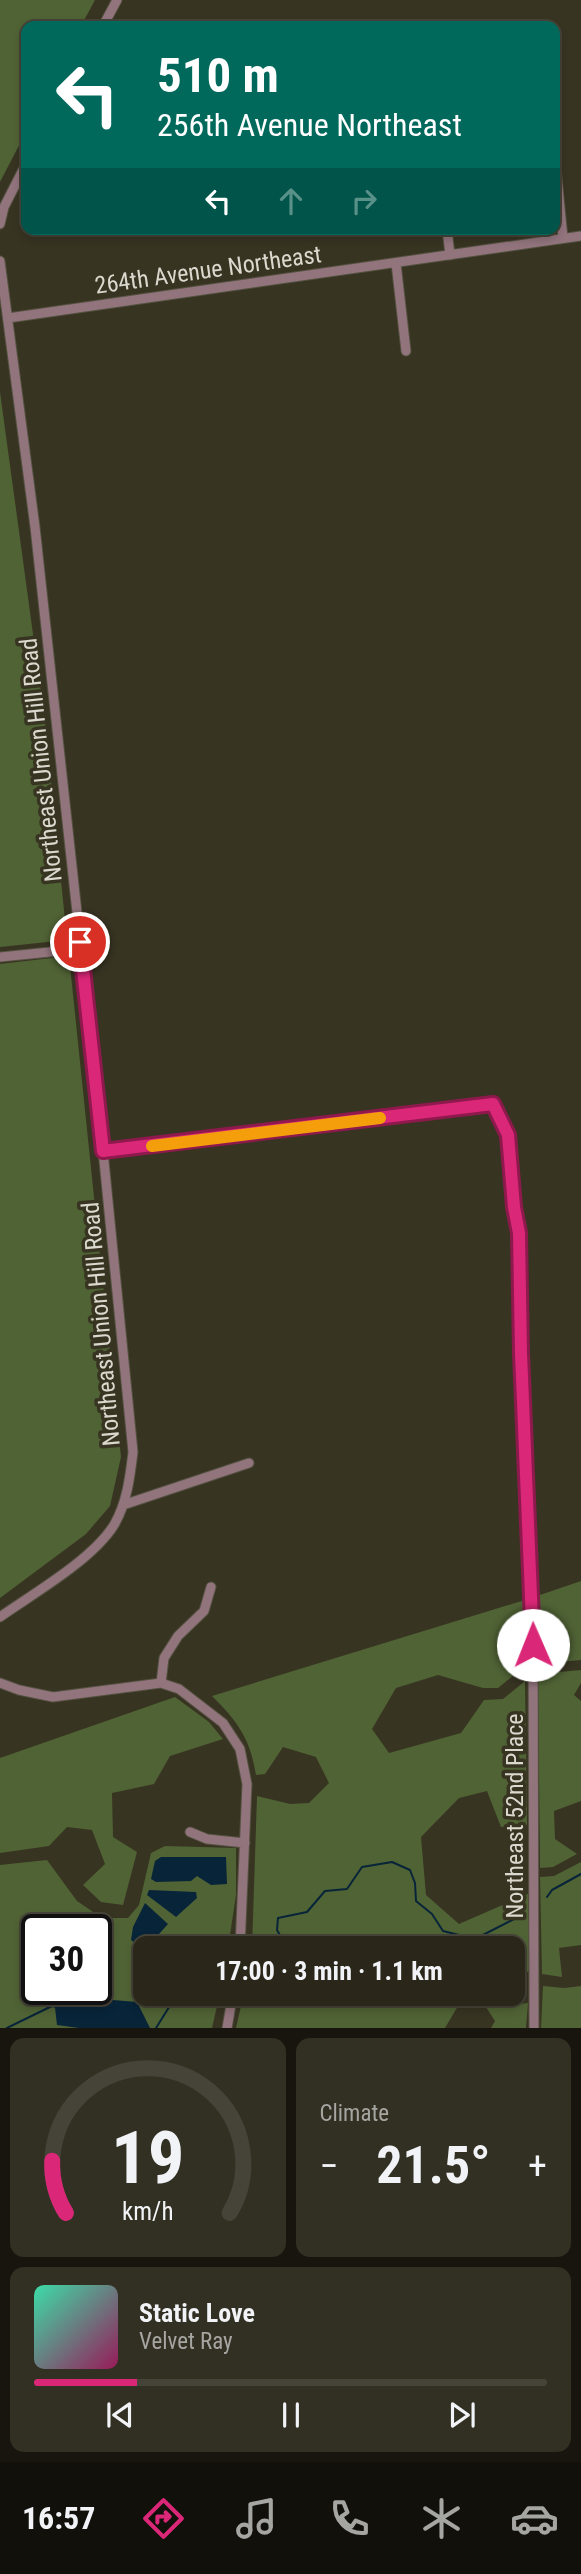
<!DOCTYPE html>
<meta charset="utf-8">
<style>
body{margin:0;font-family:"Roboto Condensed",sans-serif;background:#322f23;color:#f1f3f6;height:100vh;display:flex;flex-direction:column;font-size:26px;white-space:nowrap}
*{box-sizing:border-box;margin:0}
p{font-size:23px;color:#a5a5a2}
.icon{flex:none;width:38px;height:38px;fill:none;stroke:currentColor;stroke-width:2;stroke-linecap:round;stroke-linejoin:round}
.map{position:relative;height:2028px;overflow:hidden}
.sheet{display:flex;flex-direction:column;gap:10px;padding:10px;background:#17150e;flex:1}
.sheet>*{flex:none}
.guide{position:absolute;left:21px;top:21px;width:539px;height:214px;border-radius:14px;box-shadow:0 4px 10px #0003,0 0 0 2px #464439;background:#00695c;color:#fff;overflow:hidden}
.speed{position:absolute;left:21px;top:1914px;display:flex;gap:14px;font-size:35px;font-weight:700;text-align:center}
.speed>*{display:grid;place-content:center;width:91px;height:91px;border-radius:50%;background:#2a271a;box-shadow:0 4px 10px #0003,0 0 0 2px #464439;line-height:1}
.speed .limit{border:4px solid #111;border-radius:10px;background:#fff;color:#111}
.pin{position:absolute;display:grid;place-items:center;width:60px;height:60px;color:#fff;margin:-30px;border:4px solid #fff;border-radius:50%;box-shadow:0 2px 7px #0007}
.me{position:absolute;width:77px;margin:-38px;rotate:359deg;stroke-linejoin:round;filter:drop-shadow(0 0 5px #0008)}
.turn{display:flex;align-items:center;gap:24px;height:147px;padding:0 21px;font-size:32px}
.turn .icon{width:91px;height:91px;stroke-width:2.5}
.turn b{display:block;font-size:49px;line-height:60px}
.lanes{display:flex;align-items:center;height:66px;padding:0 21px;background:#0003;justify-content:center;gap:35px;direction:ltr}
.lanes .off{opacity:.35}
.big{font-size:52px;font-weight:700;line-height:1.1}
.sheet .tile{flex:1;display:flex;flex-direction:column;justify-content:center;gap:10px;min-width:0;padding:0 24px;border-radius:14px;background:#322f23}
.sheet .dial{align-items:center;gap:0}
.dial svg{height:182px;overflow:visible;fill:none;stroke:#464439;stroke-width:7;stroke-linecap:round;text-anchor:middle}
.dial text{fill:#f1f3f6;stroke:none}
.song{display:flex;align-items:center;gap:21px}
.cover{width:84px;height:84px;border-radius:10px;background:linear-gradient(135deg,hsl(160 70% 55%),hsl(330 70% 35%))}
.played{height:7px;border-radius:4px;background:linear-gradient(90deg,#db2777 20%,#464439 20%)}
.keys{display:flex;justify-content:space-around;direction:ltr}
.heat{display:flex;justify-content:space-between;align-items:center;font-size:38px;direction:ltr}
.sheet .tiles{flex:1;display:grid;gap:10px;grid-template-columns:1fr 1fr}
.tile:last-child{grid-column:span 2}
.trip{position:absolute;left:133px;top:1936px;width:392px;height:70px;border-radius:14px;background:#2a271a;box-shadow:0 4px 10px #0003,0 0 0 2px #464439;font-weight:700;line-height:70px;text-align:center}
.tabs{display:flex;height:112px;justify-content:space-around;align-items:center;background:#11100a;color:#a5a5a2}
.tabs .icon{width:49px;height:49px}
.tabs .on{color:#db2777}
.tabs b{font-size:32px;color:#f1f3f6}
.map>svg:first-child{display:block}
.green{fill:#506335;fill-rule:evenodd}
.water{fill:#082439}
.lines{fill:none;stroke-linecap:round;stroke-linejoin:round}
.stream{stroke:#082439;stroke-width:2}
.minor-casing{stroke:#555241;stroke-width:11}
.minor{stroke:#92747d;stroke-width:9}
.route-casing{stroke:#8e194d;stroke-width:18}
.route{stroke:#db2777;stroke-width:12}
.slow{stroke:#f59e0b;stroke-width:12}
.labels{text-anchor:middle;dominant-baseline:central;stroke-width:7;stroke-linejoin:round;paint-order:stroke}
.street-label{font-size:24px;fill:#dbd8ce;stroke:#383422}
</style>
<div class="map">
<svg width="581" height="2028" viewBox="0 0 581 2028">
<rect width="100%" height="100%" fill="#383422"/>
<path class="green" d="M0 0H95L81 26H26V132L0 182Z
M0 392 45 722 67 940 0 947Z
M69 956 121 1457 110 1506 86 1534 0 1598V964Z
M581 1581V1660L538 1664 537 1596Z
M525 1600V1666L498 1688H483L438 1675 396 1688 372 1729 389 1753 461 1733 484 1700 503 1699 525 1681 527 1825 501 1827 487 1791 459 1798 421 1837 426 1895 459 1924 528 1894 530 1970 513 1982V1948H252L257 1796 290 1804 309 1803 329 1783 316 1757 283 1747 265 1774 256 1775C250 1738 238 1722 212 1696Z
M581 1670V1683L574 1695 581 1701V1801L554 1811 555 1839 577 1854 553 1867 540 1868 538 1674Z
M175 1697 209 1722 223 1739 170 1756 154 1784 112 1793 113 1837 137 1852 123 1905 101 1902 83 1885 105 1864 92 1830 67 1827 49 1846 0 1853V1758Z
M165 1846 236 1848V1895L228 1948H145V1993H220L212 2028H0V1865L47 1860 77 1901 102 1918H128L139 1905 151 1853ZM37 1930H96V1990H37Z
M581 1862V1945L559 1948 562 1977 542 1974 540 1877 554 1876Z
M543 1986 564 1988 581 1986V2028H541Z
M244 1993H412V2005L461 2001 445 2028H236Z
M528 2003 526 2028H491L495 2021 486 2007Z"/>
<path class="water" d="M161 1857H226L227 1884 211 1885 197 1876 191 1881 156 1882 151 1879 155 1861Z
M149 1890 196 1892 197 1898 176 1917 147 1895Z
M145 1903 168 1924 151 1943 139 1946 131 1940 133 1927Z
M53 1990H85L89 1998 137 2002 150 2028H79L57 2025Z"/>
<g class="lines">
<path class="stream" d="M547 1897 552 1890 581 1874
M281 1948 284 1942 277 1930 278 1918 307 1912 325 1891 347 1889 362 1867 392 1862 410 1870 415 1883 416 1901 432 1914 443 1931 475 1939 516 1918 524 1901
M7 2028 52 2006 57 2007
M156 2028 171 2004 189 2006 208 2001 209 1993"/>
<g class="minor-casing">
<path id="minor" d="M103 26 117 0
M555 157 563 238
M0 224 4 207 26 164
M447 229 450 255
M0 261 35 527 103 1151 133 1452C130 1477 127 1503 114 1525 92 1560 34 1593 0 1617
M396 263 406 351
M8 318 581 236
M0 957 80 949
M103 1151 493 1104 508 1135 514 1207 519 1233 521 1353 533 1618 534 2028
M123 1505 249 1463
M0 1683 19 1690 53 1697 161 1683 179 1689 223 1723 240 1749 247 1784 240 1948
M161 1683 164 1658 178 1636 204 1611 211 1587
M190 1832 207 1839 245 1843
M227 2028 233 1993"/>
</g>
<use href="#minor" class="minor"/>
</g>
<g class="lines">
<g class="route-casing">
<path id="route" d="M80 942 103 1151 493 1104 508 1135 514 1207 519 1233 521 1353 533 1645"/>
</g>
<use href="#route" class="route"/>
<path class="slow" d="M152 1146 380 1118"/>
</g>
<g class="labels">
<g class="street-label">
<text transform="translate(208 270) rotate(-8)">264th Avenue Northeast</text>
<text transform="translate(41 760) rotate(-96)">Northeast Union Hill Road</text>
<text transform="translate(101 1324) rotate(-95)">Northeast Union Hill Road</text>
<text transform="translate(515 1816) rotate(-90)">Northeast 52nd Place</text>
</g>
</g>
</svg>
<div class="speed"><div class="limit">30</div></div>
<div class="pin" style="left:80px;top:942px;background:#d93025"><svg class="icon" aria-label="arrive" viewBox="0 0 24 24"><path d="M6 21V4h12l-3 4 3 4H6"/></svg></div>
<svg class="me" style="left:533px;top:1645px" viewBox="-20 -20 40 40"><circle r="19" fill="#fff"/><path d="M0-13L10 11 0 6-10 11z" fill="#db2777"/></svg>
<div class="trip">17:00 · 3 min · 1.1 km</div>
<div class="guide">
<div class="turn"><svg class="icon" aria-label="left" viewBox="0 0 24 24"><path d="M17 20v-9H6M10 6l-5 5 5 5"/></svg><div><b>510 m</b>256th Avenue Northeast</div></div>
<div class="lanes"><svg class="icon" aria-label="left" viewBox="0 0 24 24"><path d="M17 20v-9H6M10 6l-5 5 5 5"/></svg><svg class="icon off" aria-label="ahead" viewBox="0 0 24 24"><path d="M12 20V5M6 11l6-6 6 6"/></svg><svg class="icon off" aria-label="right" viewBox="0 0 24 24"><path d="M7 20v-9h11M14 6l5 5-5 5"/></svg></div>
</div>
</div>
<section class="sheet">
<div class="tiles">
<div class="tile dial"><svg viewBox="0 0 100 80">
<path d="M14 69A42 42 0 1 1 86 69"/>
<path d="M14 69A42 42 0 0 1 8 46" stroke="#db2777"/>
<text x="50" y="56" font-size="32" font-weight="700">19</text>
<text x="50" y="72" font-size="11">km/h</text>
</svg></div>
<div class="tile"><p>Climate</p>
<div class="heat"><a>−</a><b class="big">21.5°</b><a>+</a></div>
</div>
<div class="tile">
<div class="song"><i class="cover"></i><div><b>Static Love</b><p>Velvet Ray</p></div></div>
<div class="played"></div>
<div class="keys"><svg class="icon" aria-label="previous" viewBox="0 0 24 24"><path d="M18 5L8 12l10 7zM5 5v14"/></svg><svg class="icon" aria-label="pause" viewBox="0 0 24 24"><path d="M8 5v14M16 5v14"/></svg><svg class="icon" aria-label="next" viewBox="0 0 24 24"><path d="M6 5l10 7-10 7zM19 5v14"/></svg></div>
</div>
</div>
</section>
<nav class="tabs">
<b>16:57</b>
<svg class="icon on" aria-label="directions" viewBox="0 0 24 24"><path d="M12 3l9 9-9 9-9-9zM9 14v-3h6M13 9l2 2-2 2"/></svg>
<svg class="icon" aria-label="music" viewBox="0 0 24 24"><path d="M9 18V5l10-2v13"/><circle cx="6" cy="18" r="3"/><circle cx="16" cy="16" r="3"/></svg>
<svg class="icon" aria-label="phone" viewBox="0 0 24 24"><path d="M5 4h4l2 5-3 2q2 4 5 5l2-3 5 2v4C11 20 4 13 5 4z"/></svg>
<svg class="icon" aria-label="climate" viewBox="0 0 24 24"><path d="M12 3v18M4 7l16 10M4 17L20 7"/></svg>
<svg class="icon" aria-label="car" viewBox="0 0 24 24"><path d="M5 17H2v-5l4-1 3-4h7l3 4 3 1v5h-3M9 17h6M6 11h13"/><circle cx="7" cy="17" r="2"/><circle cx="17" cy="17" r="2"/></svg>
</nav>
